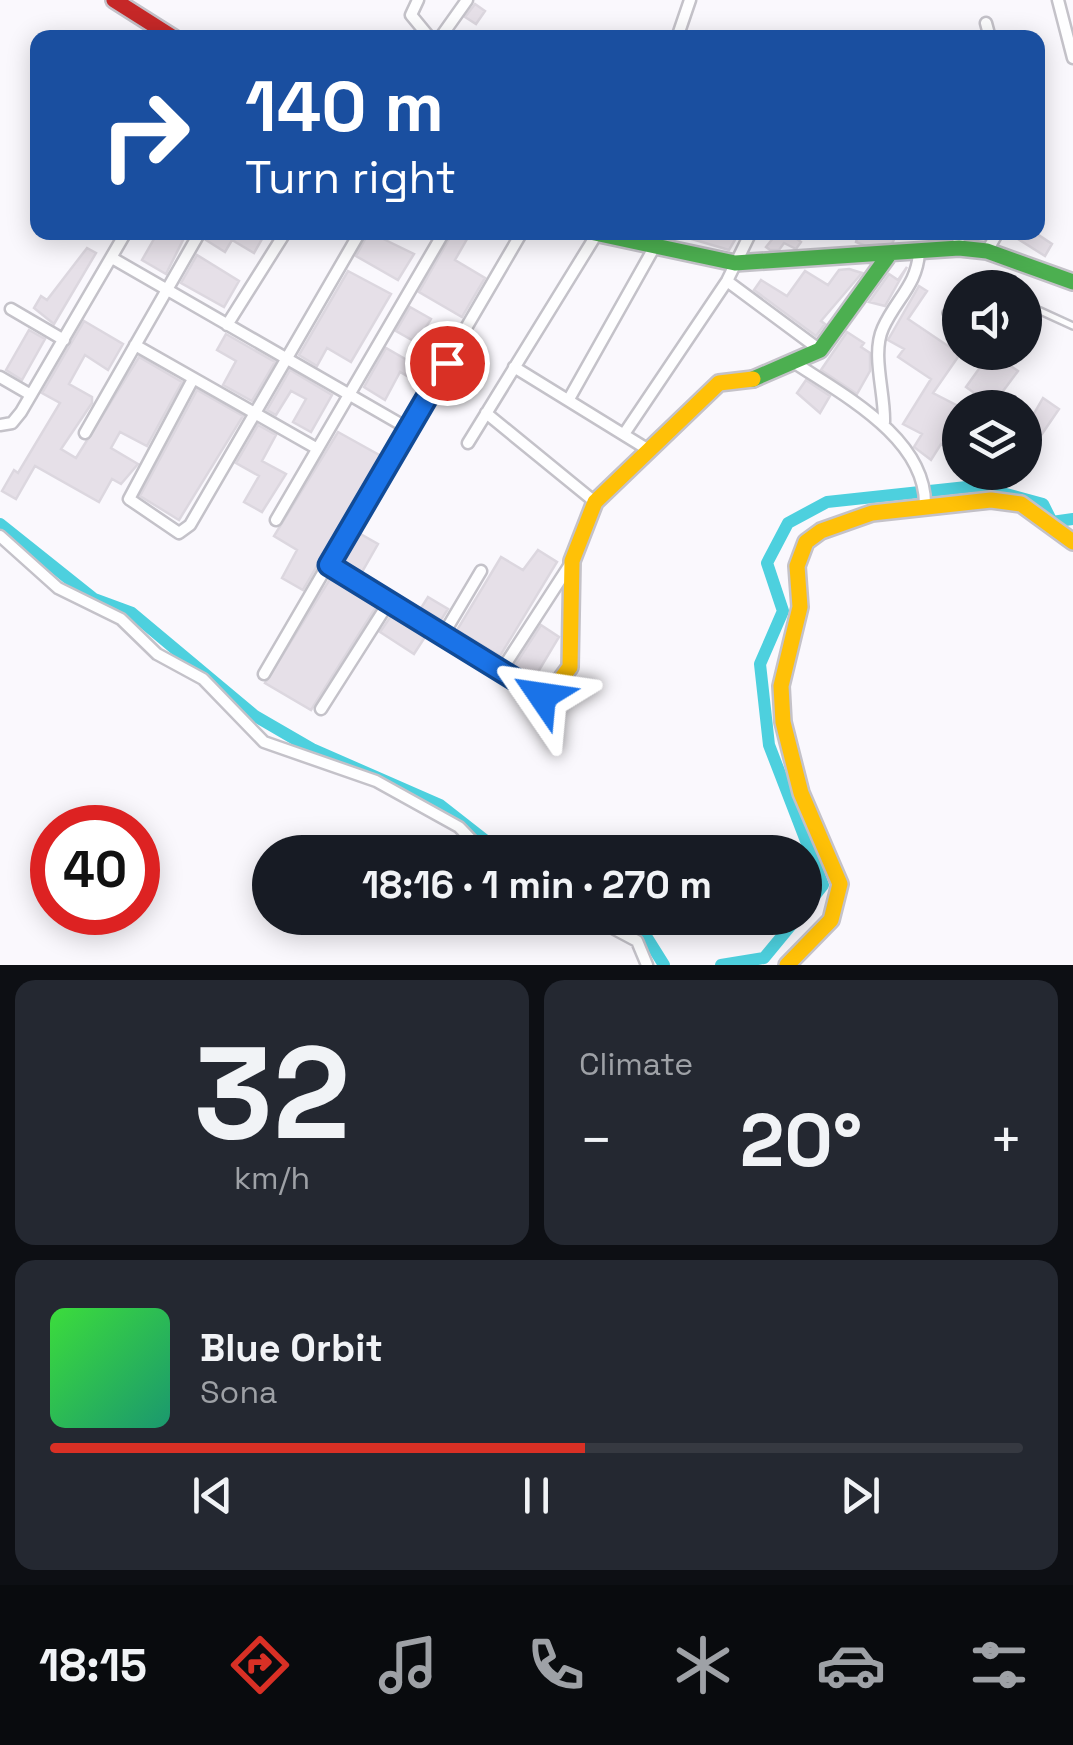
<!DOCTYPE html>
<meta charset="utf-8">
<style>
body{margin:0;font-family:"Space Grotesk",sans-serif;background:#242831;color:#f1f3f6;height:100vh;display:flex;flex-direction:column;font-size:38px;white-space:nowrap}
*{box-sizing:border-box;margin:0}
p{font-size:32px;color:#9ea1a6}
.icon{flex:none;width:55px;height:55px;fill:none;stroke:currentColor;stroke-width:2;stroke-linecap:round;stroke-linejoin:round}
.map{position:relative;height:965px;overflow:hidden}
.sheet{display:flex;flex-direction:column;gap:15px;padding:15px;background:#0d0f14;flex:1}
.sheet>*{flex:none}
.hud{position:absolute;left:30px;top:30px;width:1015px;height:210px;border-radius:20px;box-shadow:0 5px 25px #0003;background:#1a4fa0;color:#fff;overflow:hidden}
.controls{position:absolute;left:942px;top:270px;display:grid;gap:20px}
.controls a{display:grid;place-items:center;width:100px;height:100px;border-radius:50%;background:#171b24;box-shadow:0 5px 25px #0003;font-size:50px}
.speed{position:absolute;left:30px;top:805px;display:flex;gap:20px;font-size:50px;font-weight:700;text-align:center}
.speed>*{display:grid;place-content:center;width:130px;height:130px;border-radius:50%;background:#171b24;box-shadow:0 5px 25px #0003;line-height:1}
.speed .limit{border:15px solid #d22;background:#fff;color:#111}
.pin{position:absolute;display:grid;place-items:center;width:85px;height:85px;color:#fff;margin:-42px;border:5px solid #fff;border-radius:50%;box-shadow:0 2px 10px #0007}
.me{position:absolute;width:110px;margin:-55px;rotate:302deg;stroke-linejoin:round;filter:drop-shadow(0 0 8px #0008)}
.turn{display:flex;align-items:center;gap:35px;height:210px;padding:0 50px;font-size:45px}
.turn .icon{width:130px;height:130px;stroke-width:2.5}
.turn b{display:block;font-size:70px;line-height:85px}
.big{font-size:75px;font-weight:700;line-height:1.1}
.sheet .widget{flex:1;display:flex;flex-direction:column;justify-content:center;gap:15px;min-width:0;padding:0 35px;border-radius:20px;background:#242831}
.sheet .dial{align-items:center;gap:0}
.dial b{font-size:130px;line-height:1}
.song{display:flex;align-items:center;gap:30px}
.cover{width:120px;height:120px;border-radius:15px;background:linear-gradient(135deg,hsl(120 70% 55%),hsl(160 70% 35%))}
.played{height:10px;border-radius:5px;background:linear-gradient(90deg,#d93025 55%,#363941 55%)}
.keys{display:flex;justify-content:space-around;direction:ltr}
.heat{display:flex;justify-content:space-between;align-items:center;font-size:55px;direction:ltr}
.sheet .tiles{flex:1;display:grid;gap:15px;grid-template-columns:1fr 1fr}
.widget:last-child{grid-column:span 2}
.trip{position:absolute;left:252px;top:835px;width:570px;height:100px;border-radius:50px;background:#171b24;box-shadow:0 5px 25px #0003;font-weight:700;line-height:100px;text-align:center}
.tabs{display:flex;height:160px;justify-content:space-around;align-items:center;background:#090b0e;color:#9ea1a6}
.tabs .icon{width:70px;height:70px}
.tabs .active{color:#d93025}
.tabs b{font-size:45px;color:#f1f3f6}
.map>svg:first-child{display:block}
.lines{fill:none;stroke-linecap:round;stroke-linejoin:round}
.canal{stroke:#4dd0de;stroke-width:12}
.building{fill:#e6e0e8;stroke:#dcd7df;stroke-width:2.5}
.lane-casing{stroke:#c4c2c9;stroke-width:10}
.street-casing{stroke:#c4c2c9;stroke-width:15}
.fast-casing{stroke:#c4c2c9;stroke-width:20}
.slow-casing{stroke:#c4c2c9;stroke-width:20}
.jam-casing{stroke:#c4c2c9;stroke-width:20}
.lane{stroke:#fefeff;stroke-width:5}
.street{stroke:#fefeff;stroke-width:10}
.fast{stroke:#4caf50;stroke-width:15}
.slow{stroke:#ffc107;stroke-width:15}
.jam{stroke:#c62828;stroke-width:15}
.route-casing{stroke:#114b97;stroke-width:25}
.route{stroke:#1a73e8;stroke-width:18}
</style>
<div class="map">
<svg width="1073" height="965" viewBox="0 0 1073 965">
<rect width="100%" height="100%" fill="#faf8fd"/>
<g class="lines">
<path class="canal" d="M0 524 94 599 132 613 255 716 312 749 440 805 500 852
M805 908 823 885 769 745 760 664 783 611 767 563 788 523 827 502 976 486 1043 504 1052 522 1073 519
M620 918 644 933 664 965
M721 965 764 958 797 918"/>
</g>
<path class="building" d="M475 4 485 11 476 24 465 17Z
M158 232H187L166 274 142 260Z
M209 232H266L254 253 232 240 225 252 206 240Z
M369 232 414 254 398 280 356 256Z
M453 232H471L455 260 485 278 462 317 419 292Z
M668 232H734L736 238 729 250Z
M778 232H788L801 242 796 249 784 243 779 250H770L766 247Z
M859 232H883L895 237 892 244 866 246 856 242Z
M1007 232H1034L1052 244 1045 256Z
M87 248 96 253 54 324 34 308 41 296 47 300Z
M197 255 239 281 224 307 181 283Z
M907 267 885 306 869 302 889 274 898 280Z
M849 269 862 273 821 321 825 324 816 336 754 290 761 280 787 296 805 271 828 285 839 270Z
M348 271 391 294 351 362 327 348 317 366 299 355Z
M919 286 927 291 908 319 960 354 933 393 960 407V457L941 444 931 460 914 447 922 434 903 424 931 379 898 357 904 349 888 340Z
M410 307 431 319 423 332 446 345 423 385 400 372 385 400 364 387 386 348 407 360 417 343 396 331Z
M84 321 123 344 108 370 85 355 69 384 92 397V403L61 449 76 458 139 357 182 382 147 446 120 432 111 448 138 464 121 484 112 479 99 502 35 466 16 499 2 491 14 470 18 473 60 403 42 393Z
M29 330 45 339 22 380 6 370Z
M847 332 864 343 861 347 870 353V371L857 394 821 370Z
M226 334 275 362 252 401 223 385 236 361 217 350Z
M991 352 1018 371 992 406 966 387Z
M290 370 332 395 311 432 293 422 306 399 291 391 276 415 267 410Z
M806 380 830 396 820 413 797 393Z
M197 390 243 416 179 520 140 496Z
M1043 398 1059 409 1042 434 1028 424Z
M258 425 276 435 262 461 286 474 262 512 244 502 259 476 236 463Z
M338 432 381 456 303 590 282 578 297 550 274 536Z
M357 532 378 544 362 572 341 559Z
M538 550 557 562 500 656 457 630 501 557 523 570Z
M330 579 376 607 311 710 265 683Z
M428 597 448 609 441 620 421 608Z
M391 616 425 637 414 654 380 632Z
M541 625 559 637 535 677 515 665Z"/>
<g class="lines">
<g class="lane-casing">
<path id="lane" d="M1025 304 1073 326
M946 313 960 304"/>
</g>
<g class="street-casing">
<path id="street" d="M418 0 411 15 430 38
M1058 0 1073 58
M986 23 990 38
M440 38 467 0
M677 38 690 0
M958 232 959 248
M987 251 998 232
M112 258 409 429
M727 281 820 350
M11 309 64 340
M227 325 283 236
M135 345 316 448
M795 363C843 395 926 438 925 505
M514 367 647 449
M0 377 31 395
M193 379 129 499 179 533 190 525 360 232
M569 399 655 246
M486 413 595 502
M884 422C885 393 871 354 883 328 896 299 918 284 919 251
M0 425 12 423 21 412 126 232
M85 433 200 232
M624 434 727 281 751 232
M468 443 598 232
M276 520 444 232
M0 536 58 588 121 619 157 654 203 679 264 742 376 781 459 827 483 852
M443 635 481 571
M501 671 571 563
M264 674 522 232
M321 709 389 602
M594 918 637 941 647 965"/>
</g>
<g class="fast-casing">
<path id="fast" d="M590 232 735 263 959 248 987 251 1073 282
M753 379 820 350 888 256"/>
</g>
<g class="slow-casing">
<path id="slow" d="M329 565 547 698 570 667 572 561 595 502 719 383 753 379
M787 965 831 920 840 884 801 793 783 722 781 686 800 607 797 566 806 542 821 531 872 513 991 500 1021 504 1073 542"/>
</g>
<g class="jam-casing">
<path id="jam" d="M114 0 174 38"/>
</g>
<use href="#lane" class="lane"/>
<use href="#street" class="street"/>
<use href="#fast" class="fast"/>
<use href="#slow" class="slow"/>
<use href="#jam" class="jam"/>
</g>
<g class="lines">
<g class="route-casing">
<path id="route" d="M447 363 329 565 542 696"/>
</g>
<use href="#route" class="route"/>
</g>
</svg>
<div class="controls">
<a><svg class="icon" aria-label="sound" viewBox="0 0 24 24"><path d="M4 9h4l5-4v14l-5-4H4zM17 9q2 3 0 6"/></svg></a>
<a><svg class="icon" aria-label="layers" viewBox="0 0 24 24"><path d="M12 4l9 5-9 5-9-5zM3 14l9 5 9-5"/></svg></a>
</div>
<div class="speed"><div class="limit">40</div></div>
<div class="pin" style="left:447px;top:363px;background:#d93025"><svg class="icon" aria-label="arrive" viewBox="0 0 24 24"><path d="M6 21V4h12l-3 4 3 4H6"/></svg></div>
<svg class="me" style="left:542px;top:696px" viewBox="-20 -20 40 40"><path d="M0-17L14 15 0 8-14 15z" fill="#1a73e8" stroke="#fff" stroke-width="4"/></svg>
<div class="trip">18:16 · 1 min · 270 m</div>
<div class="hud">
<div class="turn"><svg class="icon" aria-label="right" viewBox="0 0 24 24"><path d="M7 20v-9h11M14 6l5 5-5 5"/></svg><div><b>140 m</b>Turn right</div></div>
</div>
</div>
<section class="sheet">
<div class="tiles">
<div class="widget dial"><b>32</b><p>km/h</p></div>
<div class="widget"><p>Climate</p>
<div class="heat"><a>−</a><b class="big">20°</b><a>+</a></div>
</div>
<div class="widget">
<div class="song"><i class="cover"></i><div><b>Blue Orbit</b><p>Sona</p></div></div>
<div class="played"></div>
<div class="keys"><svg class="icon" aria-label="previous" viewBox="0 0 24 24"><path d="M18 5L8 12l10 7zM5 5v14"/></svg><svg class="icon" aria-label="pause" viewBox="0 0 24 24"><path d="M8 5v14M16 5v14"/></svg><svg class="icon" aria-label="next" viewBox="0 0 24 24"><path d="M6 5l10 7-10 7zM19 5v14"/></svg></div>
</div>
</div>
</section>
<nav class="tabs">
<b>18:15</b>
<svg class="icon active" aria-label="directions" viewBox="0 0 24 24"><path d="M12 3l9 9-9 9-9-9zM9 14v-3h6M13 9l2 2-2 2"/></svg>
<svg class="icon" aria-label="music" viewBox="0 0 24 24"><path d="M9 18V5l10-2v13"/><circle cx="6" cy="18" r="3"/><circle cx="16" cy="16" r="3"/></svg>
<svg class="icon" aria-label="phone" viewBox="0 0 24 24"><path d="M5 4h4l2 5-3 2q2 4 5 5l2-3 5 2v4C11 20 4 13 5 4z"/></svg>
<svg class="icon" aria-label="climate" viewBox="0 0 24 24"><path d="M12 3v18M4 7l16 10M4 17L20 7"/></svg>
<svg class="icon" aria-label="car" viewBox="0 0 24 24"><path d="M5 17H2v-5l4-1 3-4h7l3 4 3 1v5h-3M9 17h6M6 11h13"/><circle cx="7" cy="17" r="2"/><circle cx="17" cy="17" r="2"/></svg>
<svg class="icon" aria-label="filters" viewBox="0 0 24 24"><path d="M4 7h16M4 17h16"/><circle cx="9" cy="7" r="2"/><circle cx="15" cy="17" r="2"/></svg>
</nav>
